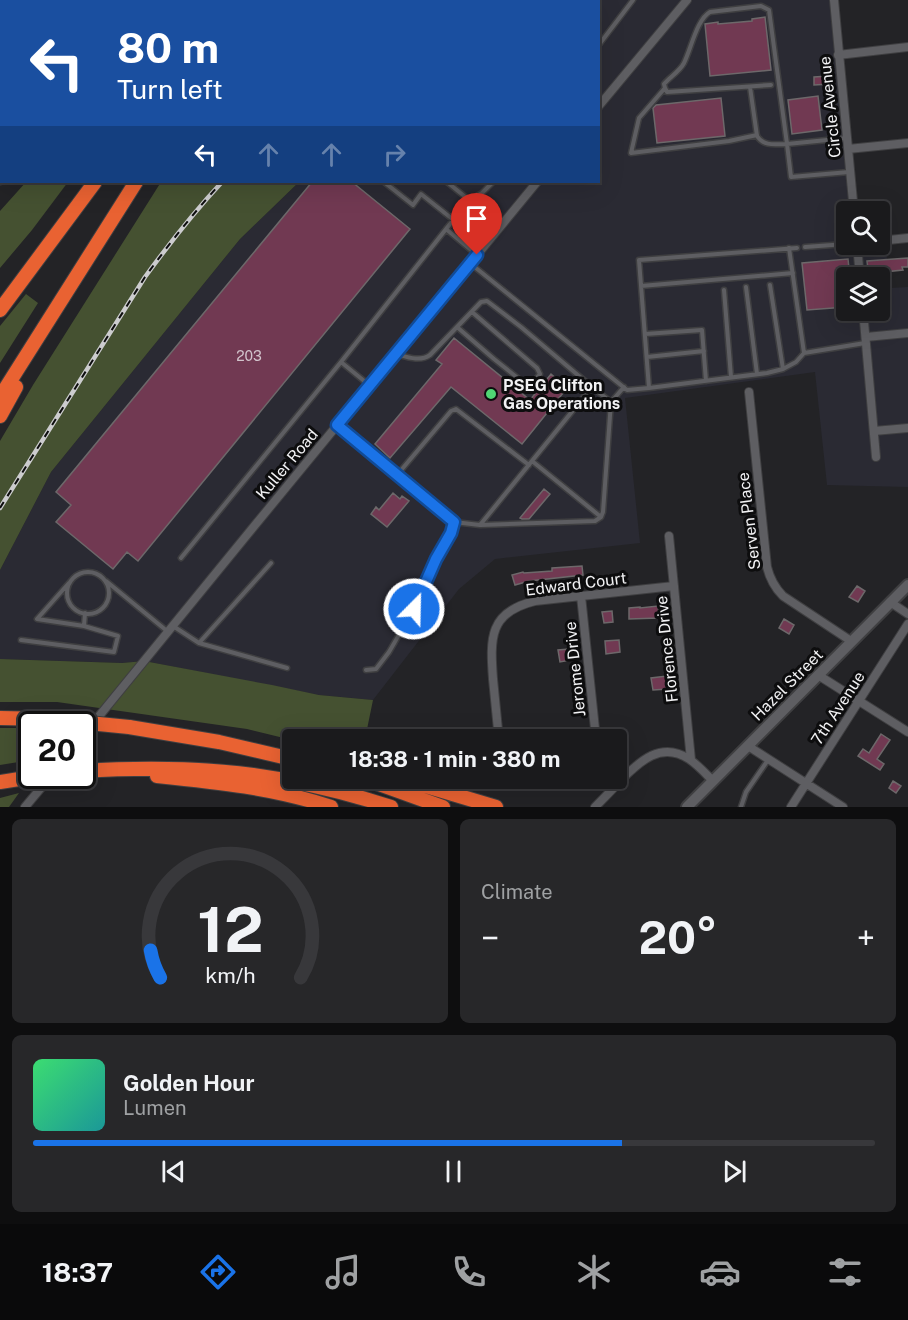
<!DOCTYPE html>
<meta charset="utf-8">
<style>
body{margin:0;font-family:"Public Sans",sans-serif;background:#272729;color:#f1f3f6;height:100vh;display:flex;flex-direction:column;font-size:22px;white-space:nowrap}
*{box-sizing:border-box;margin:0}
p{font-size:20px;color:#9fa1a3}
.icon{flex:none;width:33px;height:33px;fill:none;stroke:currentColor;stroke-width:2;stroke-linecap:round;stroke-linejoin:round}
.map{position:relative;height:807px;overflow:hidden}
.drawer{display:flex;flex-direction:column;gap:12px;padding:12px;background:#0e0e0f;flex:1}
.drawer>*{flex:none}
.banner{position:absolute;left:0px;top:0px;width:600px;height:183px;box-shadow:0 6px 24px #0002,0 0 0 2px #38383b;background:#1a4fa0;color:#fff;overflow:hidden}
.fabs{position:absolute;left:836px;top:201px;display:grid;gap:12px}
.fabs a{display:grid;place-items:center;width:54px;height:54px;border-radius:6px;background:#1a1a1c;box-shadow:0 6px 24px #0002,0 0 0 2px #38383b;font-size:30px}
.speed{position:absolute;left:18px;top:711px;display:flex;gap:12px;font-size:30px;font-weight:700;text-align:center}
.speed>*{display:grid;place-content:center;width:78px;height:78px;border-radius:50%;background:#1a1a1c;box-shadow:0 6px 24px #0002,0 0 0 2px #38383b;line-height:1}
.speed .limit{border:3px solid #111;border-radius:9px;background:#fff;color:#111}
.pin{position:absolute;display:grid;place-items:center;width:51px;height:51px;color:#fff;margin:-62px -26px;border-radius:50% 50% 50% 0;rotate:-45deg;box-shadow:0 0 6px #0007}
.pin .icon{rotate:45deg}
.me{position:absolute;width:66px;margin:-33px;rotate:23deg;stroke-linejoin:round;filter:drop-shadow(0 0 4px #0008)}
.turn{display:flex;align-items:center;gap:21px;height:126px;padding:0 18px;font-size:27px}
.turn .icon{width:78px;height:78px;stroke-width:2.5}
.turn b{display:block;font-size:42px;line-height:51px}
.lanes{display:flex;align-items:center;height:57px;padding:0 18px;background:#0003;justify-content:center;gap:30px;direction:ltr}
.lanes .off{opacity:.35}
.big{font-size:45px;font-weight:700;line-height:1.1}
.drawer .card{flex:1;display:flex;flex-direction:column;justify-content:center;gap:9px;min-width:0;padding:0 21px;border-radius:9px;background:#272729}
.drawer .dial{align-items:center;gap:0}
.dial svg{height:156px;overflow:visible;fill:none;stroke:#38383b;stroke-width:7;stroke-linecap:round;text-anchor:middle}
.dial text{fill:#f1f3f6;stroke:none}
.song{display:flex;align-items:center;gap:18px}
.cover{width:72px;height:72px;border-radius:9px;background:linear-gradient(135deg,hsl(140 70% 55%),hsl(180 70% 35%))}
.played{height:6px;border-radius:3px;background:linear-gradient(90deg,#1a73e8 70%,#38383b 70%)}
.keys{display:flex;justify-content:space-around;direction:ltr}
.heat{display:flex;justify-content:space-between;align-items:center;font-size:33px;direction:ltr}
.drawer .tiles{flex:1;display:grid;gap:12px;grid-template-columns:1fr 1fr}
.card:last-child{grid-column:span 2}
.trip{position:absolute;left:282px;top:729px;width:345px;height:60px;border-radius:6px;background:#1a1a1c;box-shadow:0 6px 24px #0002,0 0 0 2px #38383b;font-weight:700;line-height:60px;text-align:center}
.dock{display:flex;height:96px;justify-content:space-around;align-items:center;background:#0a0a0b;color:#9fa1a3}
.dock .icon{width:42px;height:42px}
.dock .on{color:#1a73e8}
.dock b{font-size:27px;color:#f1f3f6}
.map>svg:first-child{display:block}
.built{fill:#2a2a33;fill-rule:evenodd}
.green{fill:#455131}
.building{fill:#713952;stroke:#6d686a;stroke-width:1.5}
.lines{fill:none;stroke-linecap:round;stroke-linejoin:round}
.lane-casing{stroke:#3f3f41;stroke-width:7}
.street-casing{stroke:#3f3f41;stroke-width:10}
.secondary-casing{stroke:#3f3f41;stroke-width:14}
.primary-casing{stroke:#3f3f41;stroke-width:15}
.highway-casing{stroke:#3f3f41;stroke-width:16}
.lane{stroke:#5e5e62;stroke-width:4}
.street{stroke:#5e5e62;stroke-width:8}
.secondary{stroke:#5e5e62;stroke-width:10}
.primary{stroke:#b16045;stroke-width:12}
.highway{stroke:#e96232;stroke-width:14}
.rail-casing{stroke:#ccccce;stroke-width:4.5}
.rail{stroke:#0d0d0e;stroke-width:2;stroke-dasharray:7;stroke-linecap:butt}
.highway-bridge-casing{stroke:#3f3f41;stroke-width:16;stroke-linecap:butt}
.highway-bridge{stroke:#e96232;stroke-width:14}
.route-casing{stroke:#114b97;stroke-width:15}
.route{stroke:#1a73e8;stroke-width:10}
.poi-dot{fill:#50d674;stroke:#0d0d0e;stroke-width:2}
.labels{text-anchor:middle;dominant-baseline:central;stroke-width:6;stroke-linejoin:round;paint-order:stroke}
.number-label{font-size:14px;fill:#d2c4cc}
.street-label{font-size:16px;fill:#f2f2f4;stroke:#0d0d0e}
.poi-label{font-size:16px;font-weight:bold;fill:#f2f2f4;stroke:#0d0d0e;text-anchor:start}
</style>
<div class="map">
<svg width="908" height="807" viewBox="0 0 908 807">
<rect width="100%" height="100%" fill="#232326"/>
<path class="built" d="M508 0H835L854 211 846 212V244H879L885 241 890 288 908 287V487L827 485 815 372 625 398 640 543 495 559 459 589 373 700 319 695 144 661 122 663 0 659V570L51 472 240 239 299 182H598V2L506 1ZM846 278H879V310H846Z"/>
<path class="green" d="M285 0H508L506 2H283Z
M26 182H68L32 230 0 268V211Z
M161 182H299L240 239 51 472 0 570V441L33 385Z
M26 294 38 303 0 363V326Z
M0 659 122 663 144 661 272 685 319 695 373 700 365 739 292 740 247 729 57 702H0Z
M0 728H31V760L0 765Z
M19 793 9 807H0V798Z"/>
<path class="building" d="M765 17 771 70 710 76 705 24 718 22V24L752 21V19Z
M829 76 830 84 814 85V77Z
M818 96 822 130 792 134 788 100Z
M721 98 725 136 657 143 653 108 656 105Z
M312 182H352L410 229 138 561 127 552 113 569 56 522 71 505 56 492Z
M908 258V267H902L903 270 884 272 887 292 879 293V278H869L867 261Z
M848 259 850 278H846V307L807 310 802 263Z
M454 338 530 400 551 374 567 388 522 444 451 387 390 458 375 444 442 364 436 360Z
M544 489 550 494 529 519H522L520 518Z
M393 493 400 499 402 496 409 501 387 527 371 514 376 507 379 510Z
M582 566 583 575 529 581 515 585 512 575 523 572 524 573 552 571V568Z
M857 586 865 591 858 602 849 597Z
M658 606 659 618 629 619V608L640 607V608Z
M612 611 613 622 604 623 602 612Z
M784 619 794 625 789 634 779 628Z
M619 640 620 652 606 654 605 641Z
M569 649 571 660 560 662 558 650Z
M667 676 668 689 653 690 651 678Z
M881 734 890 740 877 759 884 764 880 770 858 756 863 749 869 753Z
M893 781 901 786 896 793 889 788Z"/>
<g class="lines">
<g class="lane-casing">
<path id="lane" d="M352 2 353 0
M598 46 633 0
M750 87 757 136C764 147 776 144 787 144L769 10 761 6 710 12C697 19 691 49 684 63 680 71 670 77 664 84L665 88 667 92 771 85
M665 88 639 118 631 153 729 141 757 135
M847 138 787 144 791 177 849 172
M384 182 413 205 421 194 485 245
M469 200 482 193 493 182
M446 229 477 255
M805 247 846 244
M789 248 804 353
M471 264 627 390 649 388 639 260 797 248
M770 285 783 369
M641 286 793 273
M746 287 757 374
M724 290 731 377
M457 327 494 359 524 383 530 386 540 374 537 368 472 312
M645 334 702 330 706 381
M647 357 704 351
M341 362 469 200 447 182
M592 387 611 402
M649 388 767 373 783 369 796 362 804 353 865 343
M337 426 454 522 480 525 592 387 521 327 487 301 481 302 430 355C420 362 407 357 396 354
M532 461 601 517
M397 475 451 411 456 409 529 465
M481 525 595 521 601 517 603 512 611 402 624 387
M181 558 341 362 369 385
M67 593a21 21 0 1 1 42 0a21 21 0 1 1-42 0Z
M106 581 167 631
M69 583 37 619 84 626
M173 626 199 643 287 668
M21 640 114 652 118 636 84 626 85 613
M199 643 271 563
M366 670 376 669 389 652 414 609 436 559 451 533 454 522
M741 807 746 792 768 760"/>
</g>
<g class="street-casing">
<path id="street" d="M59 0V2
M834 0 854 212
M838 55 908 47
M598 107 687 0
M848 149 908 143
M879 241 908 238
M857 244 860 278
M863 310 876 457
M866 337 908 333
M749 392 767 567C770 579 775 588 783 596L851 641
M874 431 908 428
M669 536 691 760
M581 596 595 729 598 740
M890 602 908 614
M818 675 908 732
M82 737 251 530 537 182
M499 740C497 719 495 699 493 679 490 638 489 612 535 601L674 586
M748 746 843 807
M616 767 625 776
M25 807 51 776
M595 807C604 798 613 789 621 780 640 761 661 741 689 759 698 765 706 774 713 781
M791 807 908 624"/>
</g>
<g class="secondary-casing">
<path id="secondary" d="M687 807 908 585"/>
</g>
<g class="primary-casing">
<path id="primary" d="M155 2 156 0
M0 178 2 176"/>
</g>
<g class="highway-casing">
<path id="highway" d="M230 2 231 0
M257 2 259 0
M0 310 95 182
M0 397 136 182
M0 416 16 387
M0 718 48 719
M129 727 219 742 292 759
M82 771C194 764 285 772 391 807
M157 776C216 782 275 788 331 807
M362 778 443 807
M399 778 496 807
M0 782 38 776"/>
</g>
<use href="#lane" class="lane"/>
<use href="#street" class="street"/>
<use href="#secondary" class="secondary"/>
<use href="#primary" class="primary"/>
<use href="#highway" class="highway"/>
<g class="rail-casing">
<path id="rail" d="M399 2 401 0
M0 508 145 277C169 244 194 212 222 182"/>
</g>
<use href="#rail" class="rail"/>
<g class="highway-bridge-casing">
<path id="highway-bridge" d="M48 719 129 727"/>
</g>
<use href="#highway-bridge" class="highway-bridge"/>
</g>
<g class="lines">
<g class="route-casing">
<path id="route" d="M414 609 436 559 451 533 454 522 337 425 477 255"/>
</g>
<use href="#route" class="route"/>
</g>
<circle class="poi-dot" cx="491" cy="394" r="6"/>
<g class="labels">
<g class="number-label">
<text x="249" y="356">203</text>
</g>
<g class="street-label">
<text transform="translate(830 107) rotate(-96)">Circle Avenue</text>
<text transform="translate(287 464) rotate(-50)">Kuller Road</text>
<text transform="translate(749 521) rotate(-97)">Serven Place</text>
<text transform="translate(576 584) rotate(-7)">Edward Court</text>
<text transform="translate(667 649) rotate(-96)">Florence Drive</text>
<text transform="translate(575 669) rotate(-96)">Jerome Drive</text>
<text transform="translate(787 685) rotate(-45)">Hazel Street</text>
<text transform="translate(838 708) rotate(-57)">7th Avenue</text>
</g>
<g class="poi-label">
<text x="503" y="385">PSEG Clifton<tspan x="503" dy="18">Gas Operations</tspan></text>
</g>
</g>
</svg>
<div class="fabs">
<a><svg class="icon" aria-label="search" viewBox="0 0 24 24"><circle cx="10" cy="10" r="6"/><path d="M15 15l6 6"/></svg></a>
<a><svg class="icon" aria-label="layers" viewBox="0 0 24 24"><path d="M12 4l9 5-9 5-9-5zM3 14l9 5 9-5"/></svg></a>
</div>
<div class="speed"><div class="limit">20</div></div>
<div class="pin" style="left:477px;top:255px;background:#d93025"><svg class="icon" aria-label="arrive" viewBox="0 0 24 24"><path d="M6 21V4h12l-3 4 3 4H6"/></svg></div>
<svg class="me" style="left:414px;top:609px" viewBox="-20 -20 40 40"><circle r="17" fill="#1a73e8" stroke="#fff" stroke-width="3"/><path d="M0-11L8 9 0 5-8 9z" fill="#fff"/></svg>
<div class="trip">18:38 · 1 min · 380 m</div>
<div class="banner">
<div class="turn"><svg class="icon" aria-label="left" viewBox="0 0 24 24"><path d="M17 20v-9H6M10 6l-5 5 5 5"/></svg><div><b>80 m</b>Turn left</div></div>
<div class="lanes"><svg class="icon" aria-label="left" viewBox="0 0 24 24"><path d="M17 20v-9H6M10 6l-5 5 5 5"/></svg><svg class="icon off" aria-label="ahead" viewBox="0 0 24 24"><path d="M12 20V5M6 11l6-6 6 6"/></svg><svg class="icon off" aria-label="ahead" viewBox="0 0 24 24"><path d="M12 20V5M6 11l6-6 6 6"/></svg><svg class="icon off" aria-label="right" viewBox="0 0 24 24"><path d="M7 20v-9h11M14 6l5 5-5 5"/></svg></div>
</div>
</div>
<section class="drawer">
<div class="tiles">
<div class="card dial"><svg viewBox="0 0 100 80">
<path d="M14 69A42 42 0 1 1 86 69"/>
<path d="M14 69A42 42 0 0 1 9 55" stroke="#1a73e8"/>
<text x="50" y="56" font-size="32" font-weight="700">12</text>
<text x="50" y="72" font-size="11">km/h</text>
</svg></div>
<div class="card"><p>Climate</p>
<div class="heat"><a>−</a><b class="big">20°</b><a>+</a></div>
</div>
<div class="card">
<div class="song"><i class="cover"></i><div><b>Golden Hour</b><p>Lumen</p></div></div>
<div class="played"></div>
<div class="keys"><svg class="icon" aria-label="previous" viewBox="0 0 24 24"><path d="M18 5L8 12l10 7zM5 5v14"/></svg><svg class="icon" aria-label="pause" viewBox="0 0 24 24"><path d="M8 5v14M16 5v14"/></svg><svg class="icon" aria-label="next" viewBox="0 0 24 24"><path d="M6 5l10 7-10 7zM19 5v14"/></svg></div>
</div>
</div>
</section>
<nav class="dock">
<b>18:37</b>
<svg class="icon on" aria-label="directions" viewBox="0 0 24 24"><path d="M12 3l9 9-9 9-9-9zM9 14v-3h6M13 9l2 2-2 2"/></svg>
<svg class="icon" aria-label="music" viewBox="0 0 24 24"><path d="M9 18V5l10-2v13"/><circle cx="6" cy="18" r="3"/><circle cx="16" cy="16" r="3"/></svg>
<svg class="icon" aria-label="phone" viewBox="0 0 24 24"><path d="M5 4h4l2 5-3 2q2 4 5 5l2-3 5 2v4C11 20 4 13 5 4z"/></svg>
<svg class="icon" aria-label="climate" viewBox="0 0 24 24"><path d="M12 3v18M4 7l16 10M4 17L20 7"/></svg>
<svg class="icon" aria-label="car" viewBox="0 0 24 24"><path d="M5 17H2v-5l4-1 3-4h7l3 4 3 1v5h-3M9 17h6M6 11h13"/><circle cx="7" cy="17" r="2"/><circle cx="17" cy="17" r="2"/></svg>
<svg class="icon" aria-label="filters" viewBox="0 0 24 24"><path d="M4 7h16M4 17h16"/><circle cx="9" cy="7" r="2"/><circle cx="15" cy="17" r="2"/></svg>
</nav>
